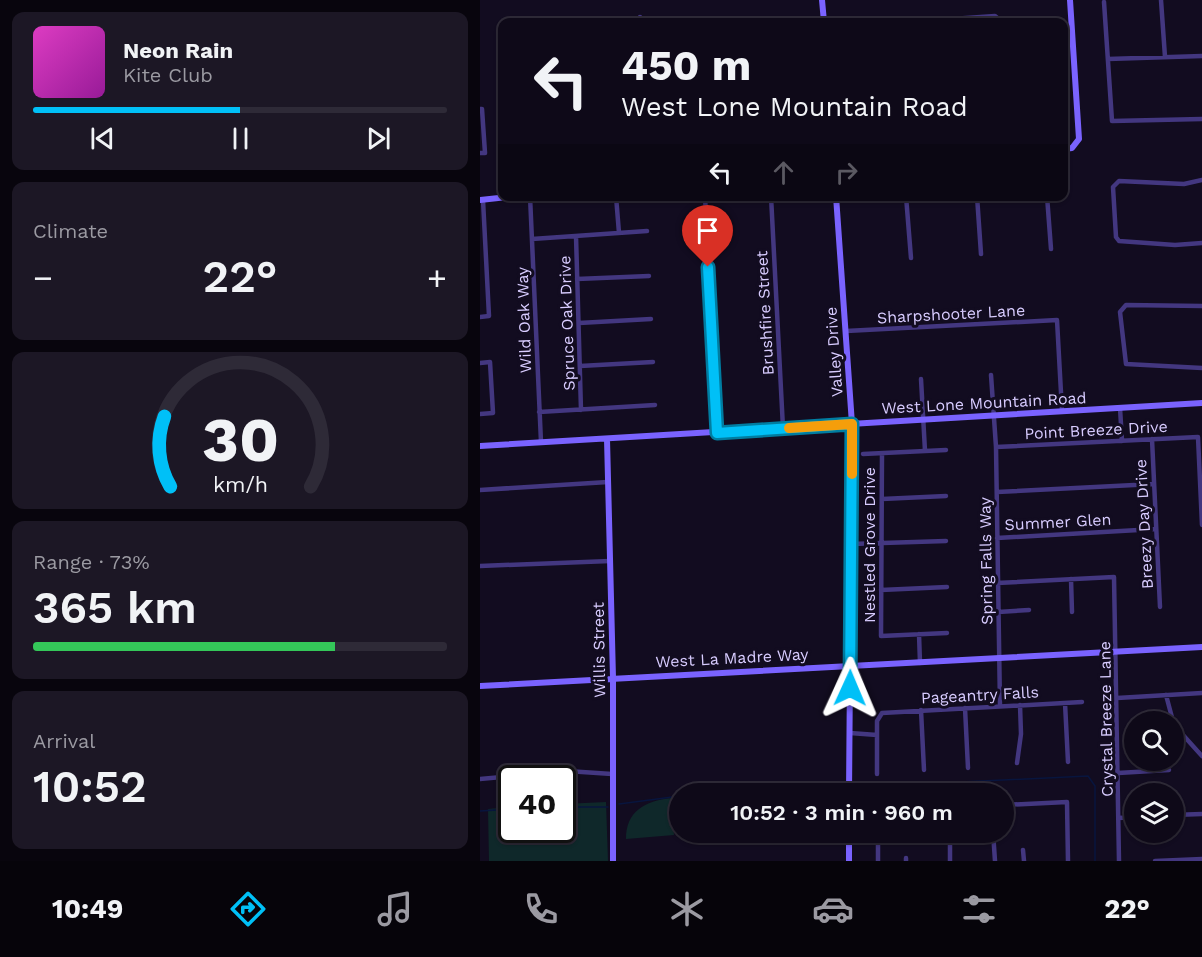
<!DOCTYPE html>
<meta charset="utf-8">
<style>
body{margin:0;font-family:"Work Sans",sans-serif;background:#1c1725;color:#f1f3f6;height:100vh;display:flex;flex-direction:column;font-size:22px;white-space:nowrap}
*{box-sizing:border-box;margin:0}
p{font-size:20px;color:#9b9aa2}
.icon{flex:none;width:33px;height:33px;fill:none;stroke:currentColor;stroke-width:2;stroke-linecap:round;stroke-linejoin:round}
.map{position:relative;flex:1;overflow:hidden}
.panel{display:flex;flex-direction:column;gap:12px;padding:12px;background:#08050d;width:480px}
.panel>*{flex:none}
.guide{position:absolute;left:18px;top:18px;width:570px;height:183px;border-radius:12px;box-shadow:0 2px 4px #0004,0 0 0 2px #2e2a37;background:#0e0918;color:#f1f3f6;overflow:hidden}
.controls{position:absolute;left:644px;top:711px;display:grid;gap:12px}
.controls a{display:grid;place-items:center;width:60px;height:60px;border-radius:50%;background:#0e0918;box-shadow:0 2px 4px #0004,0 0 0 2px #2e2a37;font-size:30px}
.speed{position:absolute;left:18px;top:765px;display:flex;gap:12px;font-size:30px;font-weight:700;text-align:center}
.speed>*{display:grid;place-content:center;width:78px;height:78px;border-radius:50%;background:#0e0918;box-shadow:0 2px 4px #0004,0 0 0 2px #2e2a37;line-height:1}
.speed .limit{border:3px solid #111;border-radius:9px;background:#fff;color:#111}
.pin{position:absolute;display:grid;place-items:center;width:51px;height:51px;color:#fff;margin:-62px -26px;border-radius:50% 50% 50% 0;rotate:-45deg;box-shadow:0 0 6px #0007}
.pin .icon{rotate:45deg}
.me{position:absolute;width:66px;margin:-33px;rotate:1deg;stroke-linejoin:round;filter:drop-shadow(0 0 4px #0008)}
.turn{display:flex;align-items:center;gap:21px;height:126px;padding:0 24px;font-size:27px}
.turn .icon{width:78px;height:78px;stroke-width:2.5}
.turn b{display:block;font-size:42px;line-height:51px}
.lanes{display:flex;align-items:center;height:57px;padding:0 24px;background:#0003;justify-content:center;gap:30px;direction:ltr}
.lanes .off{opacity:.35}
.big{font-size:45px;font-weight:600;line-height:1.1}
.panel .widget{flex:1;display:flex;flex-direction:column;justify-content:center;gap:9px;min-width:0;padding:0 21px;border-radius:12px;background:#1c1725}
.panel .dial{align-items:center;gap:0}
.dial svg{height:156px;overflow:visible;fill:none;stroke:#2e2a37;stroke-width:7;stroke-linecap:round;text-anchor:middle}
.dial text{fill:#f1f3f6;stroke:none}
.song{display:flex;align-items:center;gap:18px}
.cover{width:72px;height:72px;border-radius:9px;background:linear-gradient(135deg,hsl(310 70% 55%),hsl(300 70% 35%))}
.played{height:6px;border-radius:3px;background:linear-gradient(90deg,#00c0f7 50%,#2e2a37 50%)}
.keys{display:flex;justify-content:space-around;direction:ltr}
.heat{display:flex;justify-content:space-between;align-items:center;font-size:33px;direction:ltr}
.charge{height:9px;border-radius:4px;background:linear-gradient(90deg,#34c759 73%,#2e2a37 0)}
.trip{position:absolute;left:189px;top:783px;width:345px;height:60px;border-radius:30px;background:#0e0918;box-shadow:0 2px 4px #0004,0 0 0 2px #2e2a37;font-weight:600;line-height:60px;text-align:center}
.tabs{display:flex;height:96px;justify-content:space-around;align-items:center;background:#06040a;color:#9b9aa2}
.tabs .icon{width:42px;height:42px}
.tabs .active{color:#00c0f7}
.tabs b{font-size:27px;color:#f1f3f6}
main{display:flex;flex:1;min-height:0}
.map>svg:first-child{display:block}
.green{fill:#0f282a}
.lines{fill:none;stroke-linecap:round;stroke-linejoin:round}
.stream{stroke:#08153e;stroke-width:1.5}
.street{stroke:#433780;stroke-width:4.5}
.secondary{stroke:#7a63ff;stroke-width:6}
.route-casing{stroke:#007da1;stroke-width:15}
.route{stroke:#00c0f7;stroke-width:10}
.slow{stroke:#f59e0b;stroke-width:10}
.labels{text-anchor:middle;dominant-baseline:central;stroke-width:6;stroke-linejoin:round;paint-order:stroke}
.street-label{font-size:16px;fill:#d8ccff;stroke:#120c20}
</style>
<main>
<section class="panel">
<div class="widget">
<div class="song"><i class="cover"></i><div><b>Neon Rain</b><p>Kite Club</p></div></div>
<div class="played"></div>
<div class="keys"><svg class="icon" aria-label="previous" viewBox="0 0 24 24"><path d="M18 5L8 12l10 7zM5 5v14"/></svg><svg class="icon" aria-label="pause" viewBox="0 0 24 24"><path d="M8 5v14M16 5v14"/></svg><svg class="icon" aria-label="next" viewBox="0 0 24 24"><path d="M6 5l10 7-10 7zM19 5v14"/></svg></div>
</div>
<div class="widget"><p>Climate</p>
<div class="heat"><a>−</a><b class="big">22°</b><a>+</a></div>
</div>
<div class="widget dial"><svg viewBox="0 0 100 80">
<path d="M14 69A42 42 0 1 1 86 69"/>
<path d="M14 69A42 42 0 0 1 11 33" stroke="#00c0f7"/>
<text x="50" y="56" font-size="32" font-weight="700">30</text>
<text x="50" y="72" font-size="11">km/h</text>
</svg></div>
<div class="widget"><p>Range · 73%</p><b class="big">365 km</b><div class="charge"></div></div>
<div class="widget"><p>Arrival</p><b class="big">10:52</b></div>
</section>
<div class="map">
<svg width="722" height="861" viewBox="0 0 722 861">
<rect width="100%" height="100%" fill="#120c20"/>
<path class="green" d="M191 798 194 835 146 839C146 811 165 801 191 798Z
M126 802 128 861H9L8 809 31 807 32 830H82L83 804Z"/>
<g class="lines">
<path class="stream" d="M377 787 608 776 615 786V861
M215 794 228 792
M139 804 200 796
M82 807H128
M0 811 32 809"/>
<path class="street" d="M681 0 685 57
M624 2 632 121 722 119
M160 17V22
M428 22 515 16 522 22
M628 59 722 56
M0 109H2L5 153H0
M722 180 704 184 639 181 633 187 636 237 639 241 695 245 722 243
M50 196 61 442
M136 196 139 233
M225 196 237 433
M291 196 303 428
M426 196 431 258
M497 196 501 254
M567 196 571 249
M96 236 101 410
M52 239 167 231
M97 279 169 276
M722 306 646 305 640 312 646 364 722 368
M0 317 9 316 3 200
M99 323 171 319
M366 331 577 320 582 411
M0 363 10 362 13 413 0 414
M100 366 173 362
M511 375 516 447 520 706
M441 379 445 451
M640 408 642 441
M59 412 175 405
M672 439 680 607
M516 447 718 437 722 525
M383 454 466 450
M402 454 401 636 467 633
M0 490 128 482
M517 492 674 484
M402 499 466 496
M517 538 676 529
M371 544 466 541
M0 566 130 561
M591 579 592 612
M517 583 634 577 639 861
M401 590 467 587
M518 612 549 610
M439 634 440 663
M686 695 694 725 722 756
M637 698 722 693
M585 703 588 762
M485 708 488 768
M441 710 444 770
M370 733 397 735
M537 763 541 734 540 705
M638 773 689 770
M397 774V721L402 713 602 702
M0 779 87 771 132 774
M249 794 370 786
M514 794 515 789
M524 805 587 802 588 861
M693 815 722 814
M639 818 654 817
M398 832V861
M470 832V861
M513 832 515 861
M543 850 544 861
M426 858V861
M675 861 722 859"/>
<path class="secondary" d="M342 0 344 22
M584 149 592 148 599 139 590 0
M356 196 372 424 369 794
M0 200 38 196
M127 439 133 678V861
M0 446 722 403
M0 686 722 647
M369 861V832"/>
</g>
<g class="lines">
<g class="route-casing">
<path id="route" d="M228 267 237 433 372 424 370 688"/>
</g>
<use href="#route" class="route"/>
<path class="slow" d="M309 428 372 424V474"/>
</g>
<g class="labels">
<g class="street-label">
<text transform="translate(285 313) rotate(-93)">Brushfire Street</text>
<text transform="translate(471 314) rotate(-3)">Sharpshooter Lane</text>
<text transform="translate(44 320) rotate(-92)">Wild Oak Way</text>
<text transform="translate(87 323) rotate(-92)">Spruce Oak Drive</text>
<text transform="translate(354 352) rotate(-94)">Valley Drive</text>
<text transform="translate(504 403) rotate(-3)">West Lone Mountain Road</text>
<text transform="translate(616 430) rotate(-3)">Point Breeze Drive</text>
<text transform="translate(578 522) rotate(-3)">Summer Glen</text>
<text transform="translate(664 524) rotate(-93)">Breezy Day Drive</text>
<text transform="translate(389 545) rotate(-90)">Nestled Grove Drive</text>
<text transform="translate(506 561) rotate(-91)">Spring Falls Way</text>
<text transform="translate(119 650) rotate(-91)">Willis Street</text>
<text transform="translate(252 658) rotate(-3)">West La Madre Way</text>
<text transform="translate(500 695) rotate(-3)">Pageantry Falls</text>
<text transform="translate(626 719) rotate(-91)">Crystal Breeze Lane</text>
</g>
</g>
</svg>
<div class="controls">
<a><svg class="icon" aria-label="search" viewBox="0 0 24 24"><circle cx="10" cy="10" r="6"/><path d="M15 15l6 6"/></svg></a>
<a><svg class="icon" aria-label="layers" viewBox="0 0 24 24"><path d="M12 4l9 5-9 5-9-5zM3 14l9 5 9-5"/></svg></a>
</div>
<div class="speed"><div class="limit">40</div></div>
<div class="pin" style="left:228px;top:267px;background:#d93025"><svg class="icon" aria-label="arrive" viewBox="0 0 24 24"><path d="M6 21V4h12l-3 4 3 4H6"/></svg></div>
<svg class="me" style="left:370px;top:688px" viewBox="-20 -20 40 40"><path d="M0-17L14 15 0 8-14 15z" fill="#00c0f7" stroke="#fff" stroke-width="4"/></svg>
<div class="trip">10:52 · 3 min · 960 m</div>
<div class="guide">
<div class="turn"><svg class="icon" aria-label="left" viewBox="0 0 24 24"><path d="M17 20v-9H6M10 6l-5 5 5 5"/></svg><div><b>450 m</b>West Lone Mountain Road</div></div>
<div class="lanes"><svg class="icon" aria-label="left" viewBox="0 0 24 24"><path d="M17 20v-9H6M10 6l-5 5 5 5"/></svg><svg class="icon off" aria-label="ahead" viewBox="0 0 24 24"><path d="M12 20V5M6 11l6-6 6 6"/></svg><svg class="icon off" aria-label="right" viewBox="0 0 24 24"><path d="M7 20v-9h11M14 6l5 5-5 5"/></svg></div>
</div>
</div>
</main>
<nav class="tabs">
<b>10:49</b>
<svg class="icon active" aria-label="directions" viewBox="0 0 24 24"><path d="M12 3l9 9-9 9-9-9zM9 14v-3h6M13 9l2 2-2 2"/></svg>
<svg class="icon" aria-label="music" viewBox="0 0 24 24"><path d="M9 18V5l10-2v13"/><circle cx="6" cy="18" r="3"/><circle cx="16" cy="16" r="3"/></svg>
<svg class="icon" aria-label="phone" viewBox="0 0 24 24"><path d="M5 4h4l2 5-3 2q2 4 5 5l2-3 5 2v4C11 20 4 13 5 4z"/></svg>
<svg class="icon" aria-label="climate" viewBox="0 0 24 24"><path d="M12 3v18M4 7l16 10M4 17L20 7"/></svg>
<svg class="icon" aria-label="car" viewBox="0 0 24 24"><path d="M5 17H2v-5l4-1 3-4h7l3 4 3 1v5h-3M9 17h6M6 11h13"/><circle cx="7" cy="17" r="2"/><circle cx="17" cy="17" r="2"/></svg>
<svg class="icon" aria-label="filters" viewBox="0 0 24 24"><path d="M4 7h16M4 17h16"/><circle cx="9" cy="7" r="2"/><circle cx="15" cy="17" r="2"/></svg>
<b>22°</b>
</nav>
